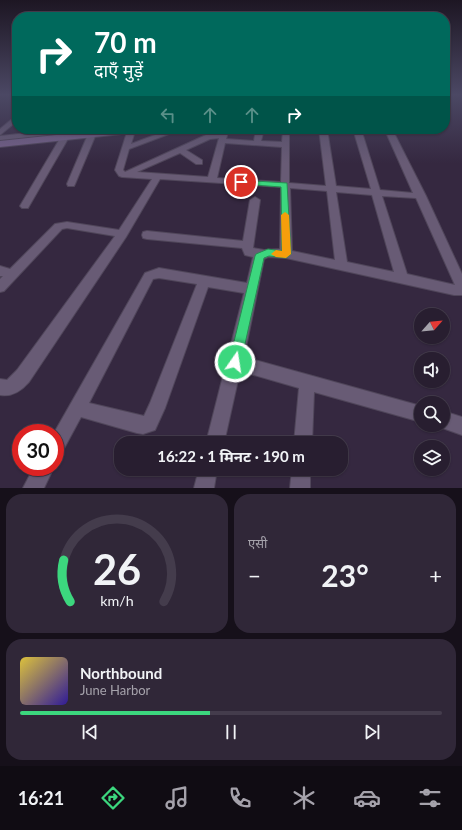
<!DOCTYPE html>
<html lang="hi">
<meta charset="utf-8">
<style>
body{margin:0;font-family:Lato,"Noto Sans Devanagari",sans-serif;background:#302738;color:#f1f3f6;height:100vh;display:flex;flex-direction:column;font-size:15px;white-space:nowrap}
*{box-sizing:border-box;margin:0}
p{font-size:13px;color:#a5a2ab}
.icon{flex:none;width:22px;height:22px;fill:none;stroke:currentColor;stroke-width:2;stroke-linecap:round;stroke-linejoin:round}
.map{position:relative;height:488px;overflow:hidden}
.details{display:flex;flex-direction:column;gap:6px;padding:6px;background:#16101a;flex:1}
.details>*{flex:none}
.top-card{position:absolute;left:12px;top:12px;width:438px;height:122px;border-radius:16px;box-shadow:0 1px 3px #0004,0 0 0 1px #443c4c;background:#00695c;color:#fff;overflow:hidden}
.needle{width:26px;rotate:63deg}
.controls{position:absolute;left:414px;top:308px;display:grid;gap:8px}
.controls a{display:grid;place-items:center;width:36px;height:36px;border-radius:50%;background:#281e30;box-shadow:0 1px 3px #0004,0 0 0 1px #443c4c;font-size:20px}
.speed{position:absolute;left:12px;top:424px;display:flex;gap:8px;font-size:20px;font-weight:700;text-align:center}
.speed>*{display:grid;place-content:center;width:52px;height:52px;border-radius:50%;background:#281e30;box-shadow:0 1px 3px #0004,0 0 0 1px #443c4c;line-height:1}
.speed .limit{border:6px solid #d22;background:#fff;color:#111}
.pin{position:absolute;display:grid;place-items:center;width:34px;height:34px;color:#fff;margin:-17px;border:2px solid #fff;border-radius:50%;box-shadow:0 1px 4px #0007}
.me{position:absolute;width:44px;margin:-22px;rotate:13deg;stroke-linejoin:round;filter:drop-shadow(0 0 3px #0008)}
.turn{display:flex;align-items:center;gap:14px;height:84px;padding:0 16px;font-size:18px}
.turn .icon{width:52px;height:52px;stroke-width:2.5}
.turn b{display:block;font-size:28px;line-height:34px}
.lanes{display:flex;align-items:center;height:38px;padding:0 16px;background:#0003;justify-content:center;gap:20px;direction:ltr}
.lanes .off{opacity:.35}
.big{font-size:30px;font-weight:700;line-height:1.1}
.details .tile{flex:1;display:flex;flex-direction:column;justify-content:center;gap:6px;min-width:0;padding:0 14px;border-radius:16px;background:#302738}
.details .dial{align-items:center;gap:0}
.dial svg{height:104px;overflow:visible;fill:none;stroke:#443c4c;stroke-width:7;stroke-linecap:round;text-anchor:middle}
.dial text{fill:#f1f3f6;stroke:none}
.song{display:flex;align-items:center;gap:12px}
.cover{width:48px;height:48px;border-radius:6px;background:linear-gradient(135deg,hsl(50 70% 55%),hsl(250 70% 35%))}
.played{height:4px;border-radius:2px;background:linear-gradient(90deg,#3cd77e 45%,#443c4c 45%)}
.keys{display:flex;justify-content:space-around;direction:ltr}
.heat{display:flex;justify-content:space-between;align-items:center;font-size:22px;direction:ltr}
.details .tiles{flex:1;display:grid;gap:6px;grid-template-columns:1fr 1fr}
.tile:last-child{grid-column:span 2}
.trip{position:absolute;left:114px;top:436px;width:234px;height:40px;border-radius:16px;background:#281e30;box-shadow:0 1px 3px #0004,0 0 0 1px #443c4c;font-weight:700;line-height:40px;text-align:center}
.dock{display:flex;height:64px;justify-content:space-around;align-items:center;background:#100c13;color:#a5a2ab}
.dock .icon{width:28px;height:28px}
.dock .active{color:#3cd77e}
.dock b{font-size:18px;color:#f1f3f6}
.map>svg:first-child{display:block}
.lines{fill:none;stroke-linecap:round;stroke-linejoin:round}
.street-casing{stroke:#50465a;stroke-width:2}
.secondary-casing{stroke:#50465a;stroke-width:2}
.street{fill:#685b75;fill-rule:evenodd}
.secondary{fill:#77628b;fill-rule:evenodd}
.route{fill:#3cd77e;stroke:#278c52}
.slow{fill:#f59e0b}
</style>
<div class="map">
<svg width="462" height="488" viewBox="0 0 462 488">
<rect width="100%" height="100%" fill="#352840"/>
<g class="lines">
<g class="street-casing">
<path id="street" d="M17 115V121L0 135V129Z
M66 129H90L86 131 0 140V136Z
M128 129H132L135 131 131 144 171 129H182L129 149 123 170 125 172 206 135 220 134 221 129H229L226 139 254 141 256 129H264L261 141 282 142 283 130H289V183L326 186 319 129H327L336 186 371 189 353 129H361L380 190 413 193 385 130 392 129 426 196 462 274V295H454L286 258 268 257 264 259 244 357 421 406V422L314 392 312 443H294L299 388 240 371 224 443H206L244 293 208 287 165 408 155 430 143 434 137 433 81 417 61 454 55 457V433H54L145 273 159 268 247 283 253 257 245 255 242 248 147 239 143 238 142 235 143 232 147 231 243 241 250 200 255 197 260 200 253 248 264 250 280 249 281 187 160 179 126 237 29 382C21 391 12 397 0 395V379L7 380 17 370 115 236 67 228 62 229 4 291 0 292V279L3 276H0V266L10 269 55 224 67 222 119 230 152 179 122 177 119 176 115 170ZM219 138 208 177 137 172 180 153 196 164H202V160L186 150 210 139ZM225 143 282 147 281 182 217 178ZM290 188 327 191 335 260 292 251ZM336 192 372 195 394 272 347 262ZM382 196 416 198 455 285 407 274ZM159 278 197 284 150 403 144 416 89 403 153 279Z
M89 132H95L96 134 75 184 74 186H68L67 184Z
M62 135H68L69 137 28 208H22L20 206Z
M443 411 462 417V435L437 426 443 425Z
M34 467H54L44 488H23Z
M199 469H217L214 488H194Z
M292 469H310V488H290Z"/>
</g>
<g class="secondary-casing">
<path id="secondary" d="M112 129H146L141 132 0 147V141Z"/>
</g>
<use href="#street" class="street"/>
<use href="#secondary" class="secondary"/>
</g>
<linearGradient id="sky" x2="0" y2="1"><stop stop-color="#1d1623"/><stop offset="0.58" stop-color="#4b4864"/><stop offset="1" stop-color="#4b4864" stop-opacity="0"/></linearGradient>
<rect width="462" height="163" fill="url(#sky)"/>
<path class="route" d="M239 180 287 183 291 254 286 258 269 256 264 258 241 362 240 366 235 368 231 366 229 362 255 256 256 254 268 249 282 251 281 187 241 184H239Z"/>
<path class="slow" d="M285 212 289 215 291 254 286 258 276 257 271 254 276 250 282 251 281 215Z"/>
</svg>
<div class="controls">
<a><svg class="needle" viewBox="-14 -14 28 28"><path d="M0-13l5 13h-10z" fill="#e53935"/><path d="M0 13l5-13h-10z" fill="#a5a2ab"/></svg></a>
<a><svg class="icon" aria-label="sound" viewBox="0 0 24 24"><path d="M4 9h4l5-4v14l-5-4H4zM17 9q2 3 0 6"/></svg></a>
<a><svg class="icon" aria-label="search" viewBox="0 0 24 24"><circle cx="10" cy="10" r="6"/><path d="M15 15l6 6"/></svg></a>
<a><svg class="icon" aria-label="layers" viewBox="0 0 24 24"><path d="M12 4l9 5-9 5-9-5zM3 14l9 5 9-5"/></svg></a>
</div>
<div class="speed"><div class="limit">30</div></div>
<div class="pin" style="left:241px;top:182px;background:#d93025"><svg class="icon" aria-label="arrive" viewBox="0 0 24 24"><path d="M6 21V4h12l-3 4 3 4H6"/></svg></div>
<svg class="me" style="left:235px;top:362px" viewBox="-20 -20 40 40"><circle r="17" fill="#3cd77e" stroke="#fff" stroke-width="3"/><path d="M0-11L8 9 0 5-8 9z" fill="#fff"/></svg>
<div class="trip">16:22 · 1 मिनट · 190 m</div>
<div class="top-card">
<div class="turn"><svg class="icon" aria-label="right" viewBox="0 0 24 24"><path d="M7 20v-9h11M14 6l5 5-5 5"/></svg><div><b>70 m</b>दाएँ मुड़ें</div></div>
<div class="lanes"><svg class="icon off" aria-label="left" viewBox="0 0 24 24"><path d="M17 20v-9H6M10 6l-5 5 5 5"/></svg><svg class="icon off" aria-label="ahead" viewBox="0 0 24 24"><path d="M12 20V5M6 11l6-6 6 6"/></svg><svg class="icon off" aria-label="ahead" viewBox="0 0 24 24"><path d="M12 20V5M6 11l6-6 6 6"/></svg><svg class="icon" aria-label="right" viewBox="0 0 24 24"><path d="M7 20v-9h11M14 6l5 5-5 5"/></svg></div>
</div>
</div>
<section class="details">
<div class="tiles">
<div class="tile dial"><svg viewBox="0 0 100 80">
<path d="M14 69A42 42 0 1 1 86 69"/>
<path d="M14 69A42 42 0 0 1 9 37" stroke="#3cd77e"/>
<text x="50" y="56" font-size="32" font-weight="700">26</text>
<text x="50" y="72" font-size="11">km/h</text>
</svg></div>
<div class="tile"><p>एसी</p>
<div class="heat"><a>−</a><b class="big">23°</b><a>+</a></div>
</div>
<div class="tile">
<div class="song"><i class="cover"></i><div><b>Northbound</b><p>June Harbor</p></div></div>
<div class="played"></div>
<div class="keys"><svg class="icon" aria-label="previous" viewBox="0 0 24 24"><path d="M18 5L8 12l10 7zM5 5v14"/></svg><svg class="icon" aria-label="pause" viewBox="0 0 24 24"><path d="M8 5v14M16 5v14"/></svg><svg class="icon" aria-label="next" viewBox="0 0 24 24"><path d="M6 5l10 7-10 7zM19 5v14"/></svg></div>
</div>
</div>
</section>
<nav class="dock">
<b>16:21</b>
<svg class="icon active" aria-label="directions" viewBox="0 0 24 24"><path d="M12 3l9 9-9 9-9-9zM9 14v-3h6M13 9l2 2-2 2"/></svg>
<svg class="icon" aria-label="music" viewBox="0 0 24 24"><path d="M9 18V5l10-2v13"/><circle cx="6" cy="18" r="3"/><circle cx="16" cy="16" r="3"/></svg>
<svg class="icon" aria-label="phone" viewBox="0 0 24 24"><path d="M5 4h4l2 5-3 2q2 4 5 5l2-3 5 2v4C11 20 4 13 5 4z"/></svg>
<svg class="icon" aria-label="climate" viewBox="0 0 24 24"><path d="M12 3v18M4 7l16 10M4 17L20 7"/></svg>
<svg class="icon" aria-label="car" viewBox="0 0 24 24"><path d="M5 17H2v-5l4-1 3-4h7l3 4 3 1v5h-3M9 17h6M6 11h13"/><circle cx="7" cy="17" r="2"/><circle cx="17" cy="17" r="2"/></svg>
<svg class="icon" aria-label="filters" viewBox="0 0 24 24"><path d="M4 7h16M4 17h16"/><circle cx="9" cy="7" r="2"/><circle cx="15" cy="17" r="2"/></svg>
</nav>
